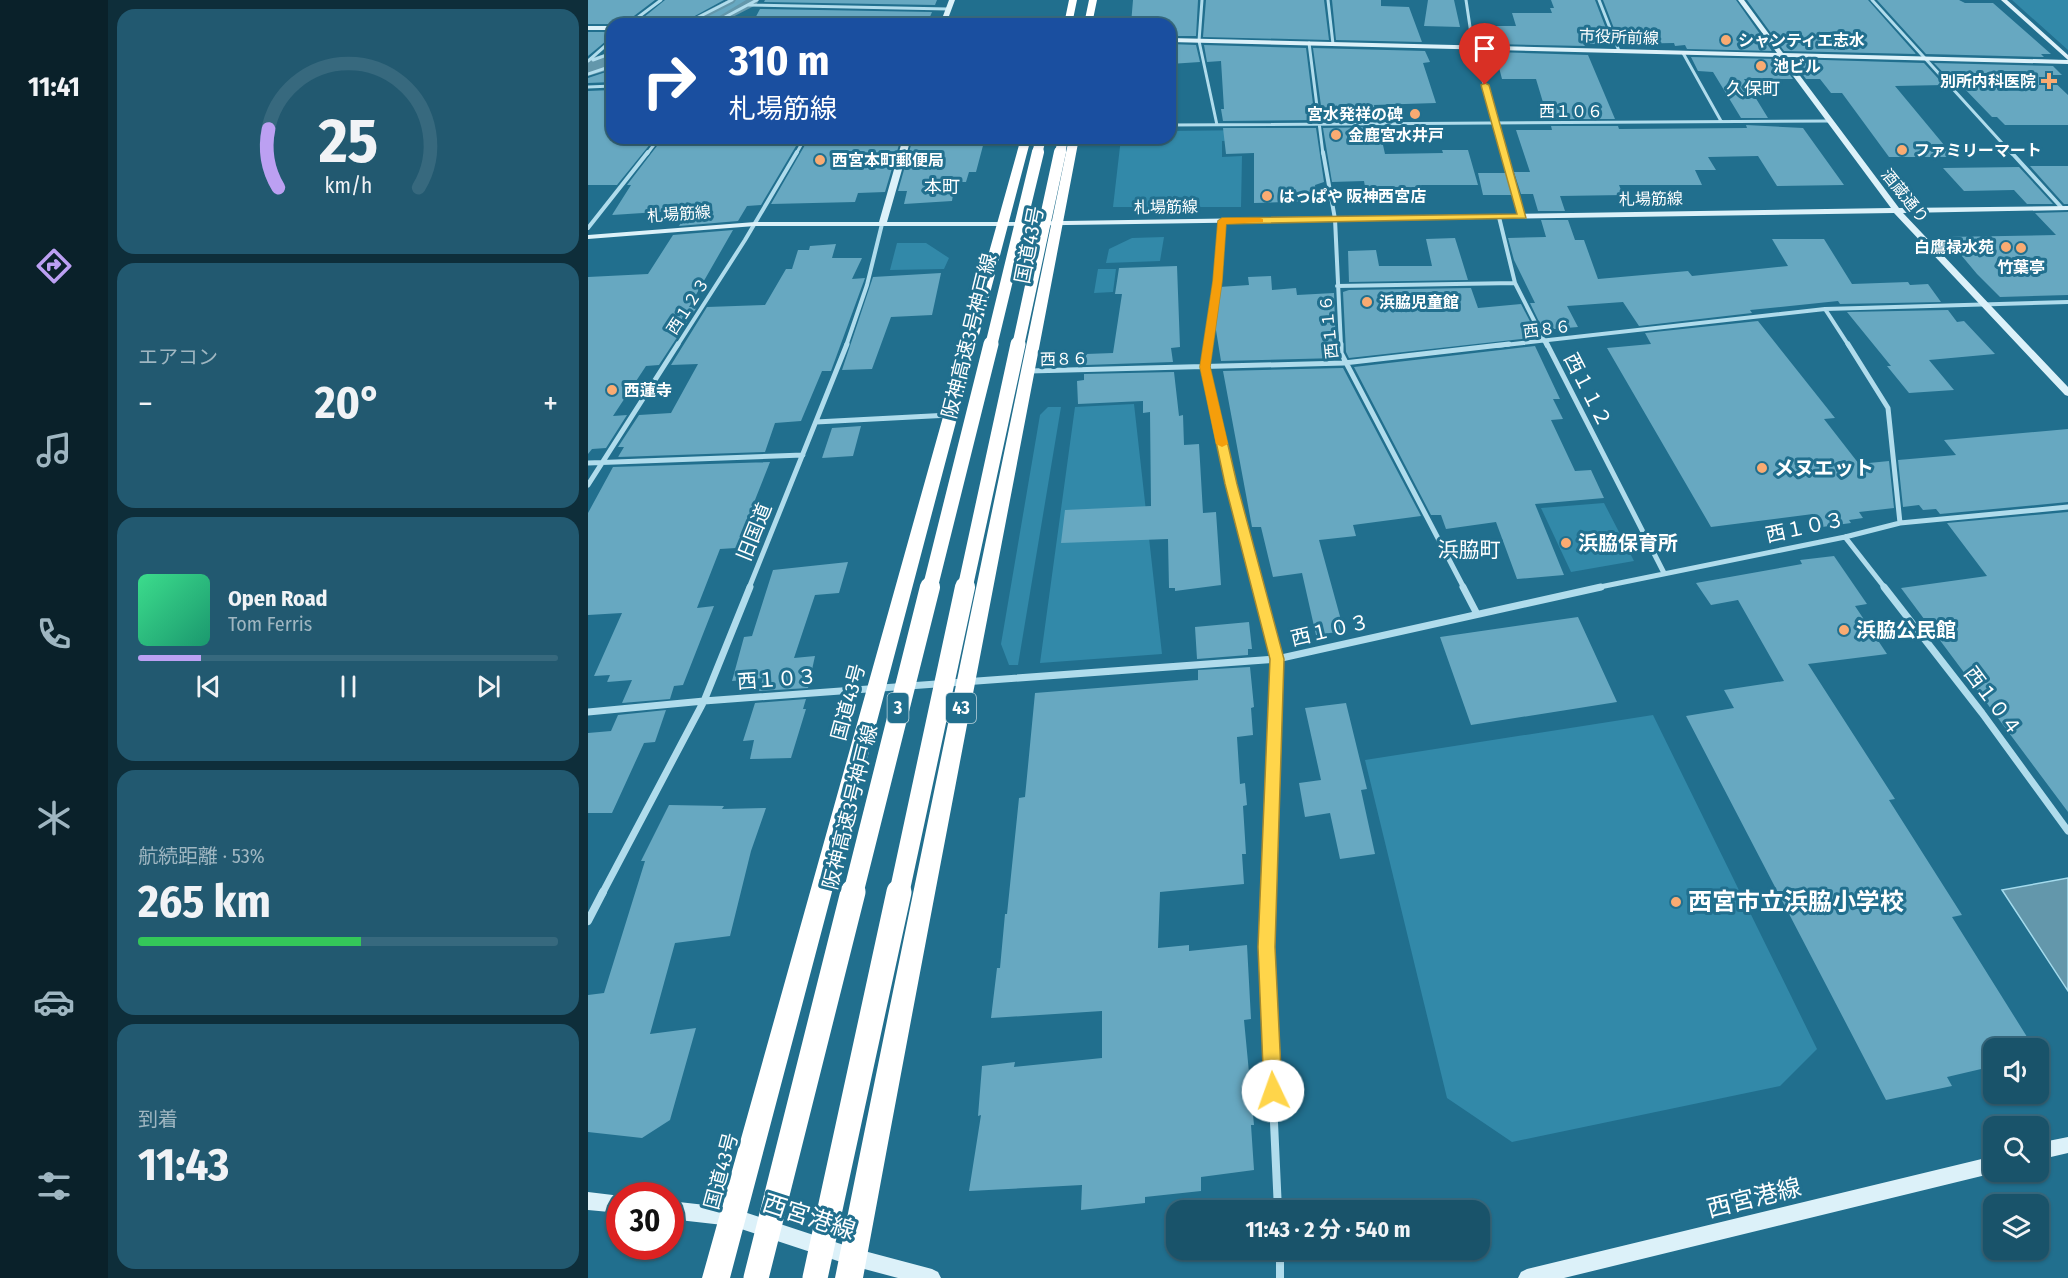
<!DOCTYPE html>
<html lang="ja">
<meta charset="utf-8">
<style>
body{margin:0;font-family:"Fira Sans Condensed","Noto Sans JP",sans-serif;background:#225970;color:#f1f3f6;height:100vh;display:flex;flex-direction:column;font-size:22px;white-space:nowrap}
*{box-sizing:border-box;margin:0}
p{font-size:20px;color:#9fb6c1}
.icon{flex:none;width:33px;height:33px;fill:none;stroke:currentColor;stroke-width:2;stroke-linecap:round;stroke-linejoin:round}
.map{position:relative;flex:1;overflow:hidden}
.drawer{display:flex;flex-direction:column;gap:9px;padding:9px;background:#0e2e3a;width:480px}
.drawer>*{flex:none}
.top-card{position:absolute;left:18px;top:18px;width:570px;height:126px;border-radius:18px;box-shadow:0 2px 4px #0004,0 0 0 2px #37697e;background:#1a4fa0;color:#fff;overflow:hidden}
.controls{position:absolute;left:1395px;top:1038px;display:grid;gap:12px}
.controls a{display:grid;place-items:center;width:66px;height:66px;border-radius:12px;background:#19536a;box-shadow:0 2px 4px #0004,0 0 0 2px #37697e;font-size:30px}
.speed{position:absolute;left:18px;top:1182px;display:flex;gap:12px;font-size:30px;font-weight:700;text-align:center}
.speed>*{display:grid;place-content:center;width:78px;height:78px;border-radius:50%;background:#19536a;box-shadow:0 2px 4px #0004,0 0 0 2px #37697e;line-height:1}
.speed .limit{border:9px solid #d22;background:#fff;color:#111}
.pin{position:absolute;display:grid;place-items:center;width:51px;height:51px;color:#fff;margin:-62px -26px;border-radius:50% 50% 50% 0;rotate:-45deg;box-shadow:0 0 6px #0007}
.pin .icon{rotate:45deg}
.me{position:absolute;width:66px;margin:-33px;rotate:357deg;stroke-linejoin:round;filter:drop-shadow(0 0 4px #0008)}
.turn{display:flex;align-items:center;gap:21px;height:126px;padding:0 24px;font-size:27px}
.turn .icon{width:78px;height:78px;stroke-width:2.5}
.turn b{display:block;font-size:42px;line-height:51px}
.big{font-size:45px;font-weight:700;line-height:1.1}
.drawer .card{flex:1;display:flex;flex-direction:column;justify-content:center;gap:9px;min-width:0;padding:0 21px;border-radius:18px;background:#225970}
.drawer .dial{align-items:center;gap:0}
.dial svg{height:156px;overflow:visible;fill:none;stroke:#37697e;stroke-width:7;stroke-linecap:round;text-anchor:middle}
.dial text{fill:#f1f3f6;stroke:none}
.song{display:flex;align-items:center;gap:18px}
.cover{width:72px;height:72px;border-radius:9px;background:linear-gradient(135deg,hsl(150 70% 55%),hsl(160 70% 35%))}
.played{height:6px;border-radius:3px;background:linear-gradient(90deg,#bca0f2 15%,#37697e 15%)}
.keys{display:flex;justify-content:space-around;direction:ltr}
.heat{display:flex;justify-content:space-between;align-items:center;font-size:33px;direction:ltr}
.charge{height:9px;border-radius:4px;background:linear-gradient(90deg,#34c759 53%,#37697e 0)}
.trip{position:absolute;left:578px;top:1200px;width:324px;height:60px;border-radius:18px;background:#19536a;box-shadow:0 2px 4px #0004,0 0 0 2px #37697e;font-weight:700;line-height:60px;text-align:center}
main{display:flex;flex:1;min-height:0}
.tab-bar{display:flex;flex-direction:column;width:108px;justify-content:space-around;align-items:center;background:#0a212a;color:#9fb6c1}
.tab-bar .icon{width:42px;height:42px}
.tab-bar .selected{color:#bca0f2}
.tab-bar b{font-size:27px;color:#f1f3f6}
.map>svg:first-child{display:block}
.green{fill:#3289a9}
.water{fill:#6397ab;stroke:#a4dbed;stroke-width:1.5}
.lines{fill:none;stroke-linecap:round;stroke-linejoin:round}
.river{fill:#6397ab;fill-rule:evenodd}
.building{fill:#67a8c1}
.street-far4{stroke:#b0dcec;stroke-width:3}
.street-far3{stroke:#b0dcec;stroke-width:4}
.street-far2{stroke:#b0dcec;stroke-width:5}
.street-far1{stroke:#b0dcec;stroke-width:7}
.street{stroke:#b0dcec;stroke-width:8}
.secondary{fill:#dcf1f9;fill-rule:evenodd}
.highway{fill:#fff;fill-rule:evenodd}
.highway-bridge-far4{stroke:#fff;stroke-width:10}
.highway-bridge-far3{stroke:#fff;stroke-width:12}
.highway-bridge-far2{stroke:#fff;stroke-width:15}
.highway-bridge-far1{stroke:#fff;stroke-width:20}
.highway-bridge{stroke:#fff;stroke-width:25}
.route{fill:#ffd54a;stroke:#a68a30;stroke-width:1.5}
.slow{fill:#f59e0b}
.poi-dot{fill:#f9ab72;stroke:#216f8e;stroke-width:2}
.labels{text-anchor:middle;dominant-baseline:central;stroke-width:6;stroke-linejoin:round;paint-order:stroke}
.far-street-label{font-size:16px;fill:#fff;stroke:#216f8e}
.far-poi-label{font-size:16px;font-weight:bold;fill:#fff;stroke:#216f8e;text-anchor:start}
.far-neighbourhood-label{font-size:18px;fill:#fff;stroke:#216f8e}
.shield{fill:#216f8e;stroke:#bcd4dd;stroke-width:1.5}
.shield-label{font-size:18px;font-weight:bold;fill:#fff}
.street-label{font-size:20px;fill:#fff;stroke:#216f8e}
.poi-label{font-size:20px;font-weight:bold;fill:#fff;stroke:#216f8e;text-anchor:start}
.neighbourhood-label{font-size:21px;fill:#fff;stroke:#216f8e}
.near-poi-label{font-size:24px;font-weight:bold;fill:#fff;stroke:#216f8e;text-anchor:start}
.near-street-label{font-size:24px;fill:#fff;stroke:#216f8e}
</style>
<main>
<nav class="tab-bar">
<b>11:41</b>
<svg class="icon selected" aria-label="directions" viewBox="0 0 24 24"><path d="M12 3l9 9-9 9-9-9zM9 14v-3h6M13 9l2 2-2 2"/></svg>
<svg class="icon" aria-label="music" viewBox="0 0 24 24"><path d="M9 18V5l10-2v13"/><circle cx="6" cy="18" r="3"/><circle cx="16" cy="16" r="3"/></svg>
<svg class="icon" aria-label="phone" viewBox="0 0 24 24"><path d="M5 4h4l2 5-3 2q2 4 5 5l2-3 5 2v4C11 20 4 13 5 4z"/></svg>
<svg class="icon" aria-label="climate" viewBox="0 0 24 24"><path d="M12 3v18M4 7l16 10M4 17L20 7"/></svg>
<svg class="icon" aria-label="car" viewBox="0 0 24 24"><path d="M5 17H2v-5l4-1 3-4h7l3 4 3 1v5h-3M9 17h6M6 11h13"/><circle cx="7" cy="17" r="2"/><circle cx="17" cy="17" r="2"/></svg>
<svg class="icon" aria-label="filters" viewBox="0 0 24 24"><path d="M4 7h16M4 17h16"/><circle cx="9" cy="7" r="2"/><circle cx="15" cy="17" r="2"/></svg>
</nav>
<section class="drawer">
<div class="card dial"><svg viewBox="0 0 100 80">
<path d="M14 69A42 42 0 1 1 86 69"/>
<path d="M14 69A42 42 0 0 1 9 39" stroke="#bca0f2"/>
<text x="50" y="56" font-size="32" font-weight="700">25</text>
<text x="50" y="72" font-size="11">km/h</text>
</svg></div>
<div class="card"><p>エアコン</p>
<div class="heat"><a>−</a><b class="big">20°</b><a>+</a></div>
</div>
<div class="card">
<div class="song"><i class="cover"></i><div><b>Open Road</b><p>Tom Ferris</p></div></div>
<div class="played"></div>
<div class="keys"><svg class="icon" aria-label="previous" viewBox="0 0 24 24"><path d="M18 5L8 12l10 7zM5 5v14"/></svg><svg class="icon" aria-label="pause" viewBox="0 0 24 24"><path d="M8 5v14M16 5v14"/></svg><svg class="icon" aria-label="next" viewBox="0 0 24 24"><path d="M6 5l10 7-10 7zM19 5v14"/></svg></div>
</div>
<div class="card"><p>航続距離 · 53%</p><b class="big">265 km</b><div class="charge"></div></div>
<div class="card"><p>到着</p><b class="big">11:43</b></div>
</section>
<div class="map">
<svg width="1480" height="1278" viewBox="0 0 1480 1278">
<rect width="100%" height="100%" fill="#216f8e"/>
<path class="green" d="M1424 0H1480V50Z
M665 130 666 140 634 141V157L654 156 653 207H525L533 138H582V131Z
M576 237 572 261 518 263 521 249 544 238Z
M309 243H338L361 258 356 269 302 270Z
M510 269H528L525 292 506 293Z
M546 404 574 654 452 663 487 407Z
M460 407H473L430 665H421L413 644 452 415Z
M1016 503 1046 561 983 572 953 508Z
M1065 715 1229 1049 1192 1086 924 1142 859 1098 777 760Z"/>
<path class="water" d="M1480 878V991L1414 890Z"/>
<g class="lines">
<path class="river" d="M140 0H171L168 5 131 24H99L103 19Z
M24 52V69L0 76V59Z"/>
</g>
<path class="building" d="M0 0H67L38 22 24 21V24H0Z
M77 0H136L94 23 50 22Z
M148 0H158L120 23H107L146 3Z
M177 0H349L347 5 176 2Z
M545 0H610L608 36H582V24H543Z
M618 0H736L741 40 615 37Z
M744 0H793V6L821 7 834 42 748 40Z
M840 0H866L872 27 836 26Z
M963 0H1007L1024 44H996L997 46 905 44 900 26H928L924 13H964L962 8H966Z
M1015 0H1148L1184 51 1099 49 1097 45 1087 46 1086 43 1032 44Z
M1159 0H1280L1328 54 1196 51Z
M1289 0H1371L1377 3H1405L1463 54H1453L1456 57 1338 54Z
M172 9 344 12 339 24H164Z
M0 32H24V36L0 56Z
M582 44 608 45 612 62 582 64Z
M616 45 718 48 727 120 635 121 633 109H636L633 61 619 62Z
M725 48 837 51 842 62 835 63 848 103 786 105 789 120H735Z
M907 52 1000 55 1027 119H960L948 79H914Z
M1103 57 1190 59 1205 79H1156L1180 118H1153L1125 72 1110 71Z
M1203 59 1336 63 1356 85 1307 86 1366 157H1301L1254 93H1243L1232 79H1218Z
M1346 63 1465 66 1474 75H1459L1480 95V125H1417L1409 117H1404L1372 84H1366Z
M24 70V82L0 83V78Z
M24 90V138H43L39 143H63L29 185H0V91Z
M1158 125 1215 128 1256 185 1189 186 1170 156 1120 157 1128 170H1107L1114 185H1031L1035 195 972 196 977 211H950L945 194H933L926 172H942L928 130H964L963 126H1030L1031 129 1159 128Z
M791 127 797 154 855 153 854 150H880L890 185H833L836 195 779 198 776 181 744 182 735 128Z
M635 128H728L736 182 727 185 729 201 666 203V153L638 154Z
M99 138H201L196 146H208L173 205 159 206 150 221 91 226 101 210 24 215 43 185H39L72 142H97Z
M270 138H313L297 192 270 193 267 202 183 204 217 145 268 143Z
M325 138H397L388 172H381L378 182H367L364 201 316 204 319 191H310Z
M1442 166H1480V204H1476Z
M1431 167 1465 204H1439L1426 190 1376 191 1355 168Z
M890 173H918L924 195H895Z
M1480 212V295L1412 297 1389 274 1358 237 1468 235 1447 213Z
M953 220H980L987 240H996L1010 279 1100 271 1104 276 1200 266 1184 239H1236L1264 284 1320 282 1322 285 1340 284 1353 302 1252 304 1250 301 1162 310 1164 313 1051 326 1035 302 979 306 990 327 955 330 942 303H947L926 260 920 238 958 237Z
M145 230 101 307H109L88 339 71 365 58 366 25 416 39 415 18 448 4 449 0 454V277L60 274 85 235Z
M867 238 880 280 761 282 760 251 788 250 791 266H844L838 239Z
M248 244 244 258H274L264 279 277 278 243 371H234L213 421 187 423 177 452 30 457 36 447H30L51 415 83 413 110 364 83 365 119 307 177 305 198 269H204L210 250H221L222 246Z
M589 266 592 347 583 348 585 362 497 365 498 354 525 353 534 294H527L531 268Z
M353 273 344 315 303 317 284 369 254 370 285 277Z
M683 276 684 290 708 288 709 295 746 293 748 353 750 358 633 361 627 324 631 287 661 285 660 277Z
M883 288 890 308 933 304 947 331H940L943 338 761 358 758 352 755 292 761 290Z
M1360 310 1369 322 1376 321 1407 354 1341 360 1366 390 1321 393 1299 366H1303L1259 312Z
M1170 321 1247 418 1236 419 1271 464 1301 461 1306 508 1271 512 1275 518 1261 520 1263 523 1234 527 1225 514 1123 527 1019 348 1063 344 1057 333Z
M947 346 972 399H965L975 419 963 420 987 471 1003 470 1016 498 947 504 976 575 929 579 908 522 858 529 853 515H843L766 367Z
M755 368 833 516 765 525 768 536 731 540 756 631 728 635 714 573 685 577 673 527H664L635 371Z
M586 372 591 416 595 415 596 445 611 444 615 513 628 512 633 585 587 591V588H581L580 539 473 543 477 510 563 506 562 412 555 413V401L490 404 489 381 496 380V374Z
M273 426 265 456 234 458 244 428Z
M1480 429V502L1352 514 1348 509 1335 510 1331 505 1315 507 1310 460 1368 455 1356 440Z
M182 462 148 548 132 549 109 608 126 606 95 685 86 686 82 699 34 703 44 680 19 682 22 675 6 676 34 613 0 615V513L25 467Z
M1480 512V812L1313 588 1399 576 1359 523Z
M1246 556 1279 604 1267 606 1299 654 1220 664 1307 799 1301 800 1374 915 1364 917 1446 1048H1406V1066L1359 1077 1364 1086 1298 1100 1098 716 1146 708 1136 690 1196 681 1150 600 1123 605 1108 583 1214 564 1212 560Z
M260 562 251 593 227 595 206 658 227 656 220 688 171 691 175 678 144 681 156 637 164 636 185 570Z
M990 617 1029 702 883 725 852 637Z
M661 622 664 649H660V655L609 659 607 627Z
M662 667 666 707 663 708 665 735 649 737 652 784 657 783 659 805 655 806 658 854H654L656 884 572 892 570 948 601 945V951L659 945 663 1019 656 1020 666 1125H663L666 1170 613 1177V1191L557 1197V1203L493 1210 494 1185 381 1191 393 1115 390 1116 394 1066 427 1062 426 1067 514 1058V1011L403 1018 409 968H412L417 914H419L431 798 437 797 447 693 610 680V670Z
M218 699 215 709H218L203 758 162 759 166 740 155 741 167 703Z
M758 703 779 789 773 790 787 854 752 859 742 813 717 817 711 783 733 780 717 708Z
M78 710 67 742 56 743 24 813H0V733L23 731 30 715Z
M81 805 136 806 134 809 178 808 163 851 142 936 87 943 62 1034 108 1028 82 1120 54 1138 0 1132V995L16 993 57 861H53Z"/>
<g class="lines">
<path class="street-far4" d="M614 0 611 41 629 125
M740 0 745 44
M878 0 885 47 917 154
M1011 0 1031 51
M1284 0 1424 154
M160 5 360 9
M41 24 73 0
M97 24 144 0
M124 24 169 0
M721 43 735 154
M1095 53 1133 121
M5 60 24 53
M0 61 24 40
M0 74 24 66
M0 87 24 86
M582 125 1241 121
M59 154 71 138
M208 154 217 138"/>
<path class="street-far3" d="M735 152 747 219 753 346
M916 152 935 216
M1423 152 1474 208
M911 217 927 283 959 346
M0 228 60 152
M749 286 927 283
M1237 309 1261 346
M89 346 157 240 209 152
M258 346 279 285 294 224
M620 346 634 221
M908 346 1237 309 1480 302"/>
<path class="street-far2" d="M620 344 617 367 643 484 670 588
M753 344V353L876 588
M959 344 1076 573
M1260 344 1300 408 1312 523
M441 371 756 363 921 344
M228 422 362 415
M0 463 215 455
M0 485 90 344
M1257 537 1297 588
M161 588 259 344
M1007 588 1257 537 1312 523 1480 507"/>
<path class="street-far1" d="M670 587 689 659 680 894
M875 587 889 614
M1296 587 1394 713 1480 831
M0 712 116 701 689 659 1013 587
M14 894 116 701 162 587"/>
<path class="street" d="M680 892 678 947 690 1210
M0 921 15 892
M692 1250V1278"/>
<path class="secondary" d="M361 0H367L358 24H352Z
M1150 0H1156L1195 53 1480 60V64L1198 57 1311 208 1480 206V210L1315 213 1480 387V396L1477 395 1306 213 414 226H167L0 239V235L167 222H291L315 138H323L299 222H414L1303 208 1191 57 582 42V38L1189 53Z
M1413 0H1419L1480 55V60Z
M0 26H24V30H0Z
M1480 1137V1153L1450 1160V1143Z
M1406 1156V1172H1409L1406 1173 976 1278H930L933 1272 939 1269Z
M0 1192 33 1196 32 1213 0 1210Z
M82 1201 144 1208 265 1248 344 1269 350 1272 353 1278H310L265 1266 144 1226 82 1219Z"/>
<path class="highway" d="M481 0H489L484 24H476Z
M501 0H509L504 24H496Z
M433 138H443L142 1278H114Z
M481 138H491C419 518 345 898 275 1278H247C323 898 403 518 481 138Z"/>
<path class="highway-bridge-far4" d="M449 154 453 138
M472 154 475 138"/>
<path class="highway-bridge-far3" d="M403 346 450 152
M430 346 472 152"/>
<path class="highway-bridge-far2" d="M342 588 403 344
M377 588 430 344"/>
<path class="highway-bridge-far1" d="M265 894 342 587
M311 894 377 587"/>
<path class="highway-bridge" d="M168 1278 265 892
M227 1278 311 892"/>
</g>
<path class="route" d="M897 83 901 85 938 218 638 224 634 281 622 367 649 484 696 659 687 947 694 1091 692 1097 685 1100 678 1097 676 1091 670 947 682 659 637 484 612 367 625 281 630 221 634 218 929 214 893 85Z"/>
<path class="slow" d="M672 218 675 219V222L638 224 634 281 622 367 640 444 634 447 628 444 612 367 625 281 630 221 634 218Z"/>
<g class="poi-dot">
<circle cx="1138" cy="40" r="6"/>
<circle cx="1173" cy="66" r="6"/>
<path d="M1458 72h6v6h6v6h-6v6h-6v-6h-6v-6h6z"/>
<circle cx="827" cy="114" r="6"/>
<circle cx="748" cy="135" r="6"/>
<circle cx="1314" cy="150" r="6"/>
<circle cx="232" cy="160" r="6"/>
<circle cx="679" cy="196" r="6"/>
<circle cx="1418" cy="247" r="6"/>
<circle cx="1433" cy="248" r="6"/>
<circle cx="779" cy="302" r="6"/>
<circle cx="24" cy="390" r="6"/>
<circle cx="1174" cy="468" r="6"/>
<circle cx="978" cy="543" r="6"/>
<circle cx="1256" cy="630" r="6"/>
<circle cx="1088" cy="902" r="6"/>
</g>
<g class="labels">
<g class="far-street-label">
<text transform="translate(1031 37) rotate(2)">市役所前線</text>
<text x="983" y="111">西１０６</text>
<text transform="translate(1317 196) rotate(51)">酒蔵通り</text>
<text transform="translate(1063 199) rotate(-1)">札場筋線</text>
<text transform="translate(578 207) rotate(-1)">札場筋線</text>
<text transform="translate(91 214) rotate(-4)">札場筋線</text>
<text transform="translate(100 306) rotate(-57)">西１２３</text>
<text transform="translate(741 327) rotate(-96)">西１１６</text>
<text transform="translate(959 329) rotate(-7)">西８６</text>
<text transform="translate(476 359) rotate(-1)">西８６</text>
</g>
<g class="far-poi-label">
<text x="1150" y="40">シャンティエ志水</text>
<text x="1185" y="66">池ビル</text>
<text x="1448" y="81" text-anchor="end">別所内科医院</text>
<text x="815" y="114" text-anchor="end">宮水発祥の碑</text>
<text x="760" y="135">金鹿宮水井戸</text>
<text x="1326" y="150">ファミリーマート</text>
<text x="244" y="160">西宮本町郵便局</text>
<text x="691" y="196">はっぱや 阪神西宮店</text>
<text x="1406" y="247" text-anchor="end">白鷹禄水苑</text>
<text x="1433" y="267" text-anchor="middle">竹葉亭</text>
<text x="791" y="302">浜脇児童館</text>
<text x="36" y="390">西蓮寺</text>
</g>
<g class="far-neighbourhood-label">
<text x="1165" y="89">久保町</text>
<text x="354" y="187">本町</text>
</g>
<g class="shield">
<rect x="299.5" y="693" width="21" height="30" rx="4.5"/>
<rect x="358" y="693" width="30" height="30" rx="4.5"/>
</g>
<g class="shield-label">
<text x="310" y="708">3</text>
<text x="373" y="708">43</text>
</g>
<g class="street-label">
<text transform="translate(441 245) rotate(-79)">国道43号</text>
<text transform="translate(381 336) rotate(-76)">阪神高速3号神戸線</text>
<text transform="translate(1000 390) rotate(63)">西１１２</text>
<text transform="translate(1217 527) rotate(-12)">西１０３</text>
<text transform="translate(166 532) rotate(-68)">旧国道</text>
<text transform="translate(742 630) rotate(-13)">西１０３</text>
<text transform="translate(189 679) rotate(-4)">西１０３</text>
<text transform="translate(1405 701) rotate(53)">西１０４</text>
<text transform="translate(260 702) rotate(-75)">国道43号</text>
<text transform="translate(262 807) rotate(-76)">阪神高速3号神戸線</text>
<text transform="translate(133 1171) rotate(-75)">国道43号</text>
</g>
<g class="poi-label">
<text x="1186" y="468">メヌエット</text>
<text x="990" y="543">浜脇保育所</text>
<text x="1268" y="630">浜脇公民館</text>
</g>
<g class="neighbourhood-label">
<text x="881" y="550">浜脇町</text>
</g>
<g class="near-poi-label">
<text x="1100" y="902">西宮市立浜脇小学校</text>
</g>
<g class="near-street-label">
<text transform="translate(1166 1198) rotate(-14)">西宮港線</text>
<text transform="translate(221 1217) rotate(18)">西宮港線</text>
</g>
</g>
</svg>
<div class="controls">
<a><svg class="icon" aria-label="sound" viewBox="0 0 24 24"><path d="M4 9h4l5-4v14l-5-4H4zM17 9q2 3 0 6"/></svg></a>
<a><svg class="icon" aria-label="search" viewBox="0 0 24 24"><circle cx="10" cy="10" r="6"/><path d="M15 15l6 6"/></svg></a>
<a><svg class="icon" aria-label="layers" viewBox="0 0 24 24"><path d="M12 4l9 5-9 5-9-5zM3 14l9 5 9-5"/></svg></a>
</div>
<div class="speed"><div class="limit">30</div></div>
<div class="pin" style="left:897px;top:85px;background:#d93025"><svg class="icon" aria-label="arrive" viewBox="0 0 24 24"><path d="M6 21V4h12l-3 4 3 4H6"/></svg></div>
<svg class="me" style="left:685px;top:1091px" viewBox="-20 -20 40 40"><circle r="19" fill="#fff"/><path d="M0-13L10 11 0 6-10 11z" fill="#ffd54a"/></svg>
<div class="trip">11:43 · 2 分 · 540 m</div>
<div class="top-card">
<div class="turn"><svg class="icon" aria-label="right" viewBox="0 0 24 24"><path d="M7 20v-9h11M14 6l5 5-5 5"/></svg><div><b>310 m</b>札場筋線</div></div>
</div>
</div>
</main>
